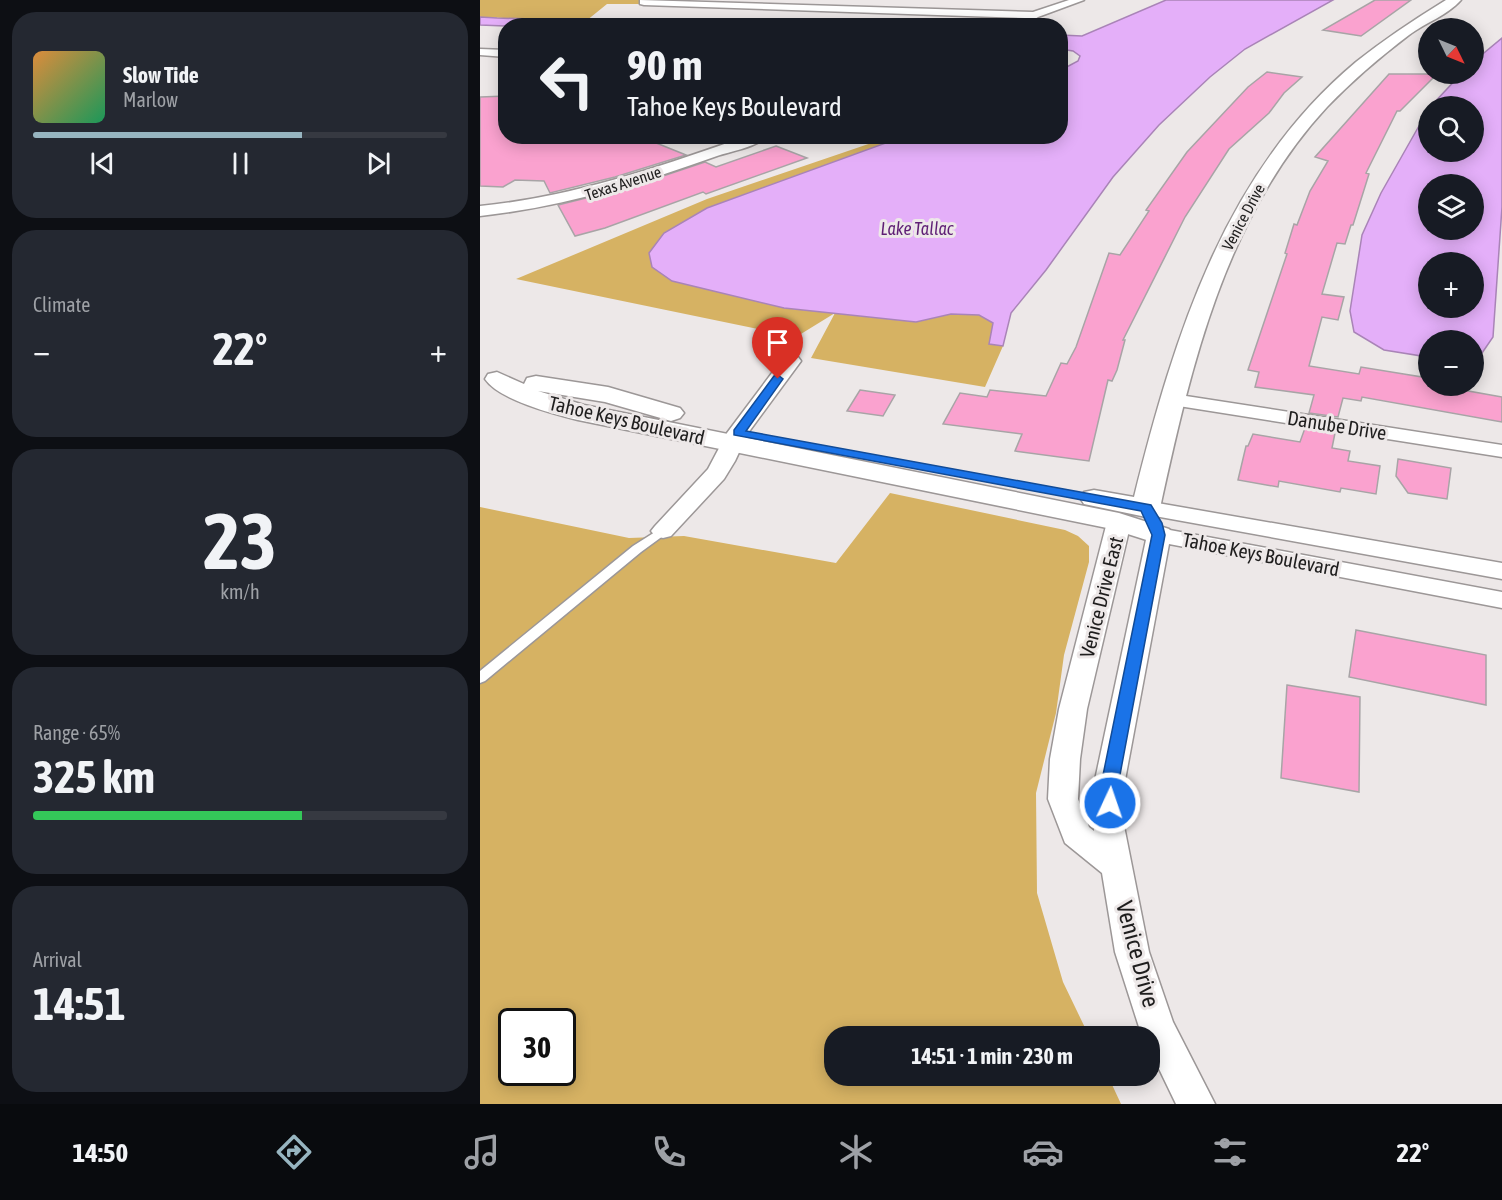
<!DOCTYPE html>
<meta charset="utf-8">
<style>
body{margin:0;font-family:"Asap Condensed",sans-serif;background:#242831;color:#f1f3f6;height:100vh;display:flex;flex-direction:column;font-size:22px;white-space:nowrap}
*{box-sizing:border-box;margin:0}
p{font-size:20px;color:#9ea1a6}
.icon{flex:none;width:33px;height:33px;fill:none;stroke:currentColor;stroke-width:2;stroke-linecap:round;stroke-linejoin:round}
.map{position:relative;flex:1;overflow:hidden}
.panel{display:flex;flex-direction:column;gap:12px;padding:12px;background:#0d0f14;width:480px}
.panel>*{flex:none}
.banner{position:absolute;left:18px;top:18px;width:570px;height:126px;border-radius:24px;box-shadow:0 3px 15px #0003;background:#171b24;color:#f1f3f6;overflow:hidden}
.needle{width:39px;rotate:133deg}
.controls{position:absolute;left:938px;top:18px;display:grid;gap:12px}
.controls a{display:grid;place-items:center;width:66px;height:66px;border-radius:50%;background:#171b24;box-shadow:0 3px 15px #0003;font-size:30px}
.speed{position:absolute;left:18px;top:1008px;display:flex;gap:12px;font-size:30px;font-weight:700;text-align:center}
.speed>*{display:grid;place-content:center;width:78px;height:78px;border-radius:50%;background:#171b24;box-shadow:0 3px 15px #0003;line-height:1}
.speed .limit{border:3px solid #111;border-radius:9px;background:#fff;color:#111}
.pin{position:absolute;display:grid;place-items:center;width:51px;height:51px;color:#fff;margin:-62px -26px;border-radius:50% 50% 50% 0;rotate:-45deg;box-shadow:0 0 6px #0007}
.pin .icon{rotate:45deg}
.me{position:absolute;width:66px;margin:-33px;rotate:3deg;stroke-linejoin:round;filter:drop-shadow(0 0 4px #0008)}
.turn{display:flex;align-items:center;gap:21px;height:126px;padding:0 30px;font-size:27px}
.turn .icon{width:78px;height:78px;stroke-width:2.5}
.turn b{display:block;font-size:42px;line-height:51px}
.big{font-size:45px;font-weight:700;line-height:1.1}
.panel .widget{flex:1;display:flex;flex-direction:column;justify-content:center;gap:9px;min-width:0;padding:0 21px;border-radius:24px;background:#242831}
.panel .dial{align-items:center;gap:0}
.dial b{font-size:78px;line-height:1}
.song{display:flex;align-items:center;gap:18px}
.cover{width:72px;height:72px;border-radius:9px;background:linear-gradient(135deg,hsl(30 70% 55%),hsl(150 70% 35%))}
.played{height:6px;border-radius:3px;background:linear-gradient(90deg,#97b5c0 65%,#363941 65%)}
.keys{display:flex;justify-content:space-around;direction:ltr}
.heat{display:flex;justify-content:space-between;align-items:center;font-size:33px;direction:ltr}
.charge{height:9px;border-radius:4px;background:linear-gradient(90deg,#34c759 65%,#363941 0)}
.trip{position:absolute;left:344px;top:1026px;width:336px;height:60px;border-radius:24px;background:#171b24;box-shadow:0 3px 15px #0003;font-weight:700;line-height:60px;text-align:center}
.dock{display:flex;height:96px;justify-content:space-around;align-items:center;background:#090b0e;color:#9ea1a6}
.dock .icon{width:42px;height:42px}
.dock .on{color:#97b5c0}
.dock b{font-size:27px;color:#f1f3f6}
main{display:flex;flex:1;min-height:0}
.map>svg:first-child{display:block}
.green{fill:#d6b263;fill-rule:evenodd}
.water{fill:#e4aff9;stroke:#a984b7;stroke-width:1.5;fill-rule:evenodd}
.building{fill:#faa2cf;stroke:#a8a4a6;stroke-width:1.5}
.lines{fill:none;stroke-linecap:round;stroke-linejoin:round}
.service-casing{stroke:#9c9797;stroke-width:3}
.minor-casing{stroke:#9c9797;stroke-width:3}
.tertiary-casing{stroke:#9c9797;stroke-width:3}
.service{fill:#fff;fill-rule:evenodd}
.minor{fill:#fff;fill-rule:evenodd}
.tertiary{fill:#fff;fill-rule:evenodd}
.route{fill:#1a73e8;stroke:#114b97;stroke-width:1.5}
.labels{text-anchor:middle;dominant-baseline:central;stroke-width:6;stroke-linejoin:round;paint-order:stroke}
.far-street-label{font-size:16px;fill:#1f1e1e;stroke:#ede8e8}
.far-water-label{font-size:18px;font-style:italic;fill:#5f1f75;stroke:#ede8e8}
.street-label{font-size:20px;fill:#1f1e1e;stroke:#ede8e8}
.near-street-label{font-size:24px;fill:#1f1e1e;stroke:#ede8e8}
</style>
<main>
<section class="panel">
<div class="widget">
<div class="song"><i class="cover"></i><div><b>Slow Tide</b><p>Marlow</p></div></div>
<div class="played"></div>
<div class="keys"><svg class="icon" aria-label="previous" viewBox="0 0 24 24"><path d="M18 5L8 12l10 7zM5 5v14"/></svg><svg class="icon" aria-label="pause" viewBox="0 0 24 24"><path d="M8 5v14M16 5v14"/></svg><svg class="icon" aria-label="next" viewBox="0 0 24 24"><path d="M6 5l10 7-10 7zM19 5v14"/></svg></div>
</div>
<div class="widget"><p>Climate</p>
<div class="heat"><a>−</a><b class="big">22°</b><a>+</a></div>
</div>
<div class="widget dial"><b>23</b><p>km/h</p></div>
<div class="widget"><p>Range · 65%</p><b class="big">325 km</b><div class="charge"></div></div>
<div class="widget"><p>Arrival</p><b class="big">14:51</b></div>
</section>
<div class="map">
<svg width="1022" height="1104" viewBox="0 0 1022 1104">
<rect width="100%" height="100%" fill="#ede8e8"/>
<path class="green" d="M0 0H168L159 4H127L106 21 0 17Z
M409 137H422L227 208 184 233 304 308 436 322 471 314 499 315 513 323 509 344 523 346 505 387 331 358 355 313 316 337 36 279 227 199Z
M410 493 585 530 598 536 609 546V562L584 655 576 713 556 793 557 893 583 982 609 1036H354V1076H628L641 1104H0V507L149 538 204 536 356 563ZM32 1022H82V1072H32Z"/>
<path class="water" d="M686 0H853L765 49 730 77 679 125 633 177 566 270 531 313 523 346 509 344 513 323 499 315 471 314 436 322 304 308 192 281 172 267 169 253 184 233 227 208 422 137 580 136 581 70 598 61 600 56 593 51 581 49V35L602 36Z
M0 17 17 18 259 25 25 26 0 25Z
M1022 38V207L1013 337 1002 353 993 355V340H948V357L904 350 874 332 870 311 882 235 901 193 948 110V152H993V106H951L981 74H993V62ZM948 184H993V230H948ZM948 262H993V308H948Z"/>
<path class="building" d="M895 0H931L881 36 843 30Z
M787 72 822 77 804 93 789 113 749 149 705 217 643 340H645L637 370 632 381 628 380 609 461 535 451 542 434 463 424 480 393 507 397 510 390 566 396 581 363 587 364 596 347 629 253 640 255 669 211 666 210 707 152 768 87Z
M909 74H957L920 111H917L886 173 889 174 873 225H871L865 244 857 243 842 294 864 297 858 320 842 317 829 366 879 374 881 367 948 378V386H983V390L1022 397V422L882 397 881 401 863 398 858 417 829 413 834 395 775 387 779 372 768 370 807 254 805 253 814 224 817 225 830 191 848 161 835 157Z
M26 96V136H159L206 155 135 177 70 193 64 181 35 180 23 187 0 186V97Z
M296 146 327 158 226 194 223 192 125 228 95 236 78 205 150 187 225 162 236 167Z
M380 390 415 395 403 416 367 411Z
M825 428 855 433 852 448 870 451 868 461 900 466 896 494 861 488 860 492 799 481 798 487 758 480 766 446H768L773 434 820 442Z
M918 459 971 468 967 499 928 493 916 476Z
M876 630 1006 655V705L869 677Z
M807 685 880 697 879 792 801 778Z"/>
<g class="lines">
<g class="service-casing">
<path id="service" d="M183 527 187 529 189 531 187 533 161 552 5 681 0 683V671L153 546Z"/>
</g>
<g class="minor-casing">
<path id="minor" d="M160 0 553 12 589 0H604L558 17 549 23 545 22V18L164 5 160 4Z
M0 49 26 50V57L0 55Z
M267 136H288C277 147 252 151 237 156 159 184 82 207 0 216V206C93 197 179 167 267 136Z
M311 355 318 357 321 361 268 433 255 461 244 479 191 536 183 538 175 536 171 531 175 526 228 469 247 433 304 357Z
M693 394 1022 445V457L686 404 683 400 686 396Z
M666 501 1022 563V579L658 513 655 508 658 503Z
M639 515 647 517 651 522 607 709 600 759 598 799 609 827 614 831 615 780 667 535 671 530 679 528 1022 592V608L689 544 645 780 644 826 669 952 693 1022 735 1104H696L669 1048V1036H663L659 1027 635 952 622 873 585 843 568 799 570 759 579 709 627 522 631 517Z"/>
</g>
<g class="tertiary-casing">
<path id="tertiary" d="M966 0H981C968 15 945 23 929 35 900 57 872 81 847 107 745 217 711 366 680 508L676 514 666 517 604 504 600 498 604 492 614 490 654 497C694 337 744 172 876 62 905 39 935 19 966 0Z
M17 372 44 384 47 378 56 376 128 387 200 408 204 413 200 418 191 421 125 402 58 391 104 405 639 513 689 529 694 535 689 541 679 544 632 529 98 420C74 414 19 400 5 379L8 374Z"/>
</g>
<use href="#service" class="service"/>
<use href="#minor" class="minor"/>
<use href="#tertiary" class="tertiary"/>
</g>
<path class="route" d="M298 375 303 379 266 431 671 505 682 523 685 535 639 780 638 803 636 808 630 810 624 808 621 803 622 780 672 535 661 511 254 435V430L294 376Z"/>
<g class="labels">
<g class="far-street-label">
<text transform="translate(143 183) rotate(-18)">Texas Avenue</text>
<text transform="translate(763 217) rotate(-62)">Venice Drive</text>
</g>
<g class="far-water-label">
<text x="437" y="228">Lake Tallac</text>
</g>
<g class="street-label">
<text transform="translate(147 420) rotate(13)">Tahoe Keys Boulevard</text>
<text transform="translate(857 425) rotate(9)">Danube Drive</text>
<text transform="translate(781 554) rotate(11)">Tahoe Keys Boulevard</text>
<text transform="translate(621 597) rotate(-76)">Venice Drive East</text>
</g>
<g class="near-street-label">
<text transform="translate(658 954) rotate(75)">Venice Drive</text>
</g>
</g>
</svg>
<div class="controls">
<a><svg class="needle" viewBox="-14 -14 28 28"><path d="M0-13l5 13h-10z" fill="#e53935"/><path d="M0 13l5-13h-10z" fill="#9ea1a6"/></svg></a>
<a><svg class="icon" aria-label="search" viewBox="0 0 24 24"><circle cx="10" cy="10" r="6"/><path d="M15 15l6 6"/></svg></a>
<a><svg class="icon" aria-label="layers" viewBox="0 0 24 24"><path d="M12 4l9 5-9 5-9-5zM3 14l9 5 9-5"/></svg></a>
<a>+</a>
<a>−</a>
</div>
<div class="speed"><div class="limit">30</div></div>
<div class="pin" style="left:298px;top:379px;background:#d93025"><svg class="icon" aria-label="arrive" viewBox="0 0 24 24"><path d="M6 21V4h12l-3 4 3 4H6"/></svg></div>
<svg class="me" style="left:630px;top:803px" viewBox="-20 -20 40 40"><circle r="17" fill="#1a73e8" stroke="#fff" stroke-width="3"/><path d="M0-11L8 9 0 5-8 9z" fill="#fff"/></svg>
<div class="trip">14:51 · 1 min · 230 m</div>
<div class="banner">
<div class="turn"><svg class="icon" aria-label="left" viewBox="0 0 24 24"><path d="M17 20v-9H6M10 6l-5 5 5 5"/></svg><div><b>90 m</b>Tahoe Keys Boulevard</div></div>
</div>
</div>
</main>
<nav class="dock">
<b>14:50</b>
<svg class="icon on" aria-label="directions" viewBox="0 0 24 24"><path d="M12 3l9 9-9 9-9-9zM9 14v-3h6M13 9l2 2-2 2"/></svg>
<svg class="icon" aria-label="music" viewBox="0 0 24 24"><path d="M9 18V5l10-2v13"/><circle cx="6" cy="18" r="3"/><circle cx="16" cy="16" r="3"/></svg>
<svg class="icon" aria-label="phone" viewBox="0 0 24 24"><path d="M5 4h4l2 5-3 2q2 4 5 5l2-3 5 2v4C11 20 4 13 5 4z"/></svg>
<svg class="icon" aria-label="climate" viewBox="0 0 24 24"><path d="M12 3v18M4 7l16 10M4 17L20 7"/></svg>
<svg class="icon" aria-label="car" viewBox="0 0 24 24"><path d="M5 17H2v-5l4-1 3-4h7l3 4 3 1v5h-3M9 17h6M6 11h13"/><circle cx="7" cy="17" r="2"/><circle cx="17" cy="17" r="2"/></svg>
<svg class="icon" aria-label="filters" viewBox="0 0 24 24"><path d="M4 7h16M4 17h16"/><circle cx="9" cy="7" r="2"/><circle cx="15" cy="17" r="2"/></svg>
<b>22°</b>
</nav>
